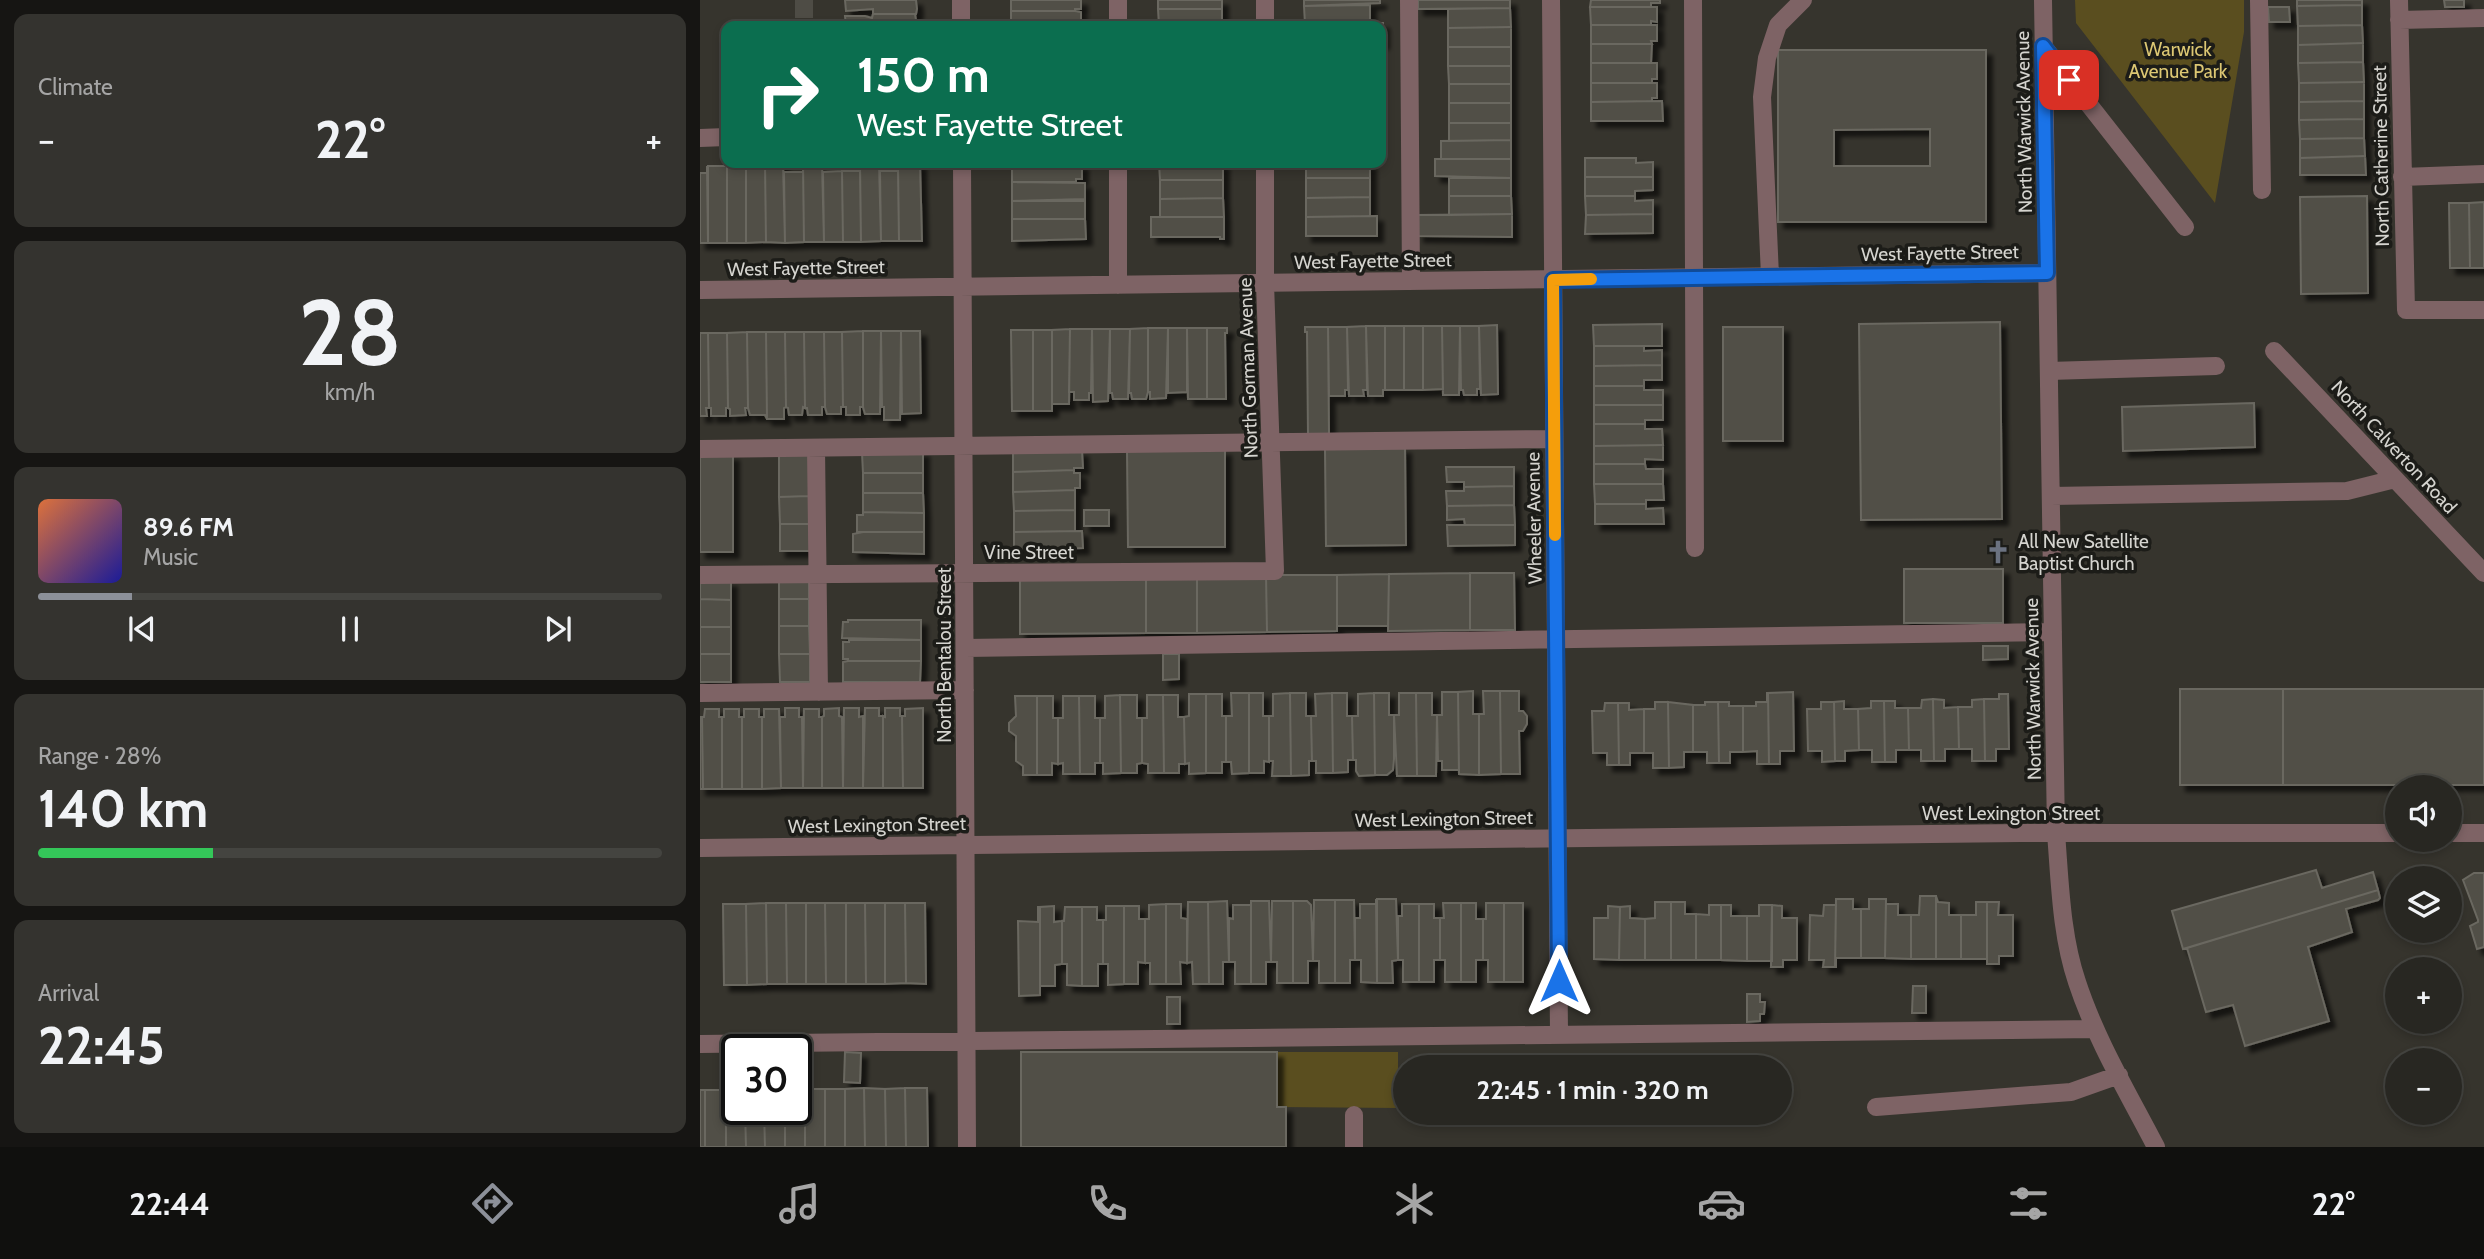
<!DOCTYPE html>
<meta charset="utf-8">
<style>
body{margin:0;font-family:Cabin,sans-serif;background:#34332f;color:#f1f3f6;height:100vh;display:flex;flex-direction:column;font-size:26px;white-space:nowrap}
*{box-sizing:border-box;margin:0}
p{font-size:23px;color:#a5a5a5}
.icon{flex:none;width:38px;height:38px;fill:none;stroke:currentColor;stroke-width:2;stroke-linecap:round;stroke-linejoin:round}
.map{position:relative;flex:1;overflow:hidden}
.panel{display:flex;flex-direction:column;gap:14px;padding:14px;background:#161513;width:700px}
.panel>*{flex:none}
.top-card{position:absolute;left:21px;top:21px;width:665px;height:147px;border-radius:14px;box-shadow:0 4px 10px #0003,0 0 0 2px #444440;background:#0b6e4f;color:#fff;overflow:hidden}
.controls{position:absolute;left:1685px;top:775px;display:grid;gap:14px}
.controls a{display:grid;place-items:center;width:77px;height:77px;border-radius:50%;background:#282722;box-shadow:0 4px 10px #0003,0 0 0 2px #444440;font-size:35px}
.speed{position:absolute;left:21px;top:1034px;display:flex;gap:14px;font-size:35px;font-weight:700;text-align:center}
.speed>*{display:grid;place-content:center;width:91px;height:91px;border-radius:50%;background:#282722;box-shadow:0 4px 10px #0003,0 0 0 2px #444440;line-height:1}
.speed .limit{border:4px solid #111;border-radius:10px;background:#fff;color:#111}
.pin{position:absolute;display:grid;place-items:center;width:60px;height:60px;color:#fff;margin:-30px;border-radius:14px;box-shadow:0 4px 10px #0006}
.me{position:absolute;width:77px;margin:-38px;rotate:0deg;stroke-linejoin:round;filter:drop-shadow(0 0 5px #0008)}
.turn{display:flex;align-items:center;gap:24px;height:147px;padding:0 21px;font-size:32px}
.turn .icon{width:91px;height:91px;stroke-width:2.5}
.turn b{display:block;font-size:49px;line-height:60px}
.big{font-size:52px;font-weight:700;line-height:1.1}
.panel .card{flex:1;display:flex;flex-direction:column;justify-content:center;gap:10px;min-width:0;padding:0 24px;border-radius:14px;background:#34332f}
.panel .dial{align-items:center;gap:0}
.dial b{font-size:91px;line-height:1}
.song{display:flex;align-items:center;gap:21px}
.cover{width:84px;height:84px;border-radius:10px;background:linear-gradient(135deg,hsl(20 70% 55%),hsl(240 70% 35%))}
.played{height:7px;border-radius:4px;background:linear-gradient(90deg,#8c9099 15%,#444440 15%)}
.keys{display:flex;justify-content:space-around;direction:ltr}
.heat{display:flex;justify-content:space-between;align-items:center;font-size:38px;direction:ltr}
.charge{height:10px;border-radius:5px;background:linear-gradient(90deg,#34c759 28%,#444440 0)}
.trip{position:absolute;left:693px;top:1055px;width:399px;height:70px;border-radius:35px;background:#282722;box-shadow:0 4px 10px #0003,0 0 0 2px #444440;font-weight:700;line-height:70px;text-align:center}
.menu{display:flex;height:112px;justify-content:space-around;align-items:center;background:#10100e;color:#a5a5a5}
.menu .icon{width:49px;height:49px}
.menu .current{color:#8c9099}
.menu b{font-size:32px;color:#f1f3f6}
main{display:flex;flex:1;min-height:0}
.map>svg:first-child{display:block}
.green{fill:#5a4e1f}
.building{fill:#514f47;stroke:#6a6860;stroke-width:2;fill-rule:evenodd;filter:url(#shadow)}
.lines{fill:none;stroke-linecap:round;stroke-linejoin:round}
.minor-tunnel{stroke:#4e4c45;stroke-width:18;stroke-dasharray:18 9;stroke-linecap:butt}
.minor{stroke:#7e6365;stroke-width:18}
.route-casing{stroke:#114b97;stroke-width:18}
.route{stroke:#1a73e8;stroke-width:12}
.slow{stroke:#f59e0b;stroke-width:12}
.labels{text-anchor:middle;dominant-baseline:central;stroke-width:7;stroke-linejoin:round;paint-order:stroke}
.park-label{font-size:19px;fill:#dcc773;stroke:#1c1c18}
.street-label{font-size:19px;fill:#d5d4cf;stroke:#1c1c18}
.poi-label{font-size:19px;fill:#d5d4cf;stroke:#1c1c18;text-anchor:start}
</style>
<main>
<section class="panel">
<div class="card"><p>Climate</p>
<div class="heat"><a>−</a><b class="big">22°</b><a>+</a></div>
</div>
<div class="card dial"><b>28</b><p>km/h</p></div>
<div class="card">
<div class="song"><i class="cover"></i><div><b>89.6 FM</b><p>Music</p></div></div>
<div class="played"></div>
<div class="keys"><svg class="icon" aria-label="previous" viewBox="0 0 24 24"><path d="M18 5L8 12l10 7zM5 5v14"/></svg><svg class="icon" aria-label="pause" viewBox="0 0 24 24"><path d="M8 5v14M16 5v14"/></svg><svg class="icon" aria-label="next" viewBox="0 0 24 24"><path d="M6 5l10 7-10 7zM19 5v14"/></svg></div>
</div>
<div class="card"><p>Range · 28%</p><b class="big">140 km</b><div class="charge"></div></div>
<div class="card"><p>Arrival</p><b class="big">22:45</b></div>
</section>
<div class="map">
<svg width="1784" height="1147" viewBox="0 0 1784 1147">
<defs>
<filter id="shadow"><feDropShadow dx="6" dy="6" stdDeviation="2" flood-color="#0009"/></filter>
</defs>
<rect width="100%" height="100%" fill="#36342d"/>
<path class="green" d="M1375 0H1544V32L1515 203 1376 23Z
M577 1052H698V1108L577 1107Z"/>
<path class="building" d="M145 0H216L217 9 216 14H173V9L146 11Z
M311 0H381V9H375V11H311Z
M458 0H522V9H458Z
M604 0H680V3L604 6Z
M718 0H810V8L718 9Z
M891 0H960V3H951V7H890Z
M1597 0H1662V5L1597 6Z
M1744 0H1764V7H1745Z
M670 5V23L605 24 604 6Z
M1662 5V25L1598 26 1597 6Z
M890 7H957V22L951 21V25H891Z
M1568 7H1589L1590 22H1569Z
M810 8 811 27 748 28V9Z
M458 9H522V26H459Z
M311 11H375L381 12V26H311Z
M173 14H215L217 26H146L145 16H165L172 18Z
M683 23V43H681V26H605V24Z
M891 25H957V41H951L952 44H891Z
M1662 25 1663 43 1598 45V26Z
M811 27V47H748V28Z
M1663 43V62L1598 63V45Z
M891 44H952L951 63H891Z
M748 47H811V66H748Z
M1078 50H1286V222H1078ZM1230 129V166H1134V130Z
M1663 62 1664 82 1599 83 1598 63Z
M891 63H957V79H952V83H891Z
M748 66H811V84H749Z
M1664 82V101L1599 102V83Z
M891 83H957V98H952V101L891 102Z
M749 84H811V103H749Z
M962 101 963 121H891V102Z
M1664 101V119L1599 120V102Z
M749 103H811V123H749Z
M1664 119V138L1600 139 1599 120Z
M749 123H811V140L749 141Z
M1664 138 1665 156 1600 158V139Z
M811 140V159H741V141Z
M1665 156 1666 175H1600V158Z
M885 158H936V163L953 162V177H885Z
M735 159H811V178L735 176Z
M65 163 66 242 46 243V165H64Z
M65 163H83L85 243 66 242Z
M103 163H122L124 242H104Z
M103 163 104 242 85 243 84 172H103Z
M160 163H179L181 241 161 242Z
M198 163H220L222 241H199Z
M312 163 382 164V179H376V182H312Z
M459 163H523V180H460Z
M606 163H670V178H606Z
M26 164H27V243H8V166H26Z
M27 164 46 165V243H27Z
M7 166 8 243H0V173H7Z
M142 171 143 242H124L123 172Z
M142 171H160L161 242H143Z
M180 171H198L199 241H181Z
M885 177H953V190L935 191V196H885Z
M606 178H670V197L606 198Z
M749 178H811V196H749Z
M460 180H523V198L460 199Z
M312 182 385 183V199L312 201Z
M749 196H811L812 214 749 215Z
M885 196H935V201L953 200V214L886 215Z
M1667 196 1668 293 1601 294 1600 197Z
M670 197V216L606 217V198Z
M523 198 524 217H460V199Z
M312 201H385V219H312Z
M1784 202V268H1770L1769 203Z
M1749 203H1769L1770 268H1750Z
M812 214V237L718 236V215Z
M953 214V233L885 234 886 215Z
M677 216V236H606V217Z
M451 217H524V239H520V237H451Z
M312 219H385L386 239 312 241Z
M1300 322 1302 519 1161 520 1159 324Z
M962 324V346H894L893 325Z
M797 325 798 394 781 395 779 326Z
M666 326 667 390H663L664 396H649L647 327Z
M666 326H685V390H683V396H668Z
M685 326H704V390H685Z
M704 326H723V390H704Z
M723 326H742L743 389 723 390Z
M742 326H760L759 395H743Z
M760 326H779L780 389H777V395H764L763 390H761Z
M605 327H628L629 435 608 434 607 332H605Z
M628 327H647L648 390H645V396H629Z
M1023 327H1083V441H1023Z
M448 328V392L446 399H432L431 393H429L430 329Z
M448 328H468L466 398 450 399V392H448Z
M468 328H487V392L468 393Z
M487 328H507V399H488Z
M507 328H527V333H525L526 399H507Z
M370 329H392L391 393H389V400H374V392H369Z
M370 329 369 404H352V330Z
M392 329H410L408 401 393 402Z
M410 329H430L428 399H413L412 393H410Z
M311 330H333V411H312Z
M333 330H352V411H333Z
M163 331V407H160V415H146V407H143L142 332Z
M163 331H181L180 414H165L163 407Z
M181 331H201L200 420H184V407H182Z
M201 331H220L221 413 202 414Z
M47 332H66L67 419 65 415H50L48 408Z
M47 332 48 408H45L46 415 30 416V409L28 408 27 333Z
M66 332H85L86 407 84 408V419H67Z
M85 332H104L105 408 103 407 102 415H89L88 408 86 407Z
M104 332H124L125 407H122V415H108L107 408H105Z
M124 332H142L143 407H141V414H127L125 407Z
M0 333H8L9 408H6L7 416H0Z
M8 333H27L28 408H26V416H11V408H9Z
M894 346H944V351L962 350V365L894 366Z
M962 365V380H944V386H894V366Z
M894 386H944V390H963V405H894Z
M1554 403 1555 447 1423 451 1422 407Z
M894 405H963V420H945V424H894Z
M894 424H945V429H962L963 445 894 446Z
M963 445V460L945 459V464H894V446Z
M705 448 706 545 626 546 625 449Z
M313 449 382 451 383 468H374V470L313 472Z
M427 450H525V547H428Z
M223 451V473H163L162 453Z
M0 455H33V552H0Z
M79 455H109V496L79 497Z
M894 464H945L946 469H963V484H894Z
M746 467H814V486L764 487V482H747Z
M374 470V473H380V488H375V490L313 492V472Z
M163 473H223V493H163Z
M894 484H963L964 500H946V504H895Z
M814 486V505L747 506 746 491H764V487Z
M375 490V510L314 511 313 492Z
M163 493H223L224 513 163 512Z
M109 496V524H80L79 497Z
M895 504H946V509L963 508 964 524H895Z
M814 505 815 525H765L764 519 747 520V506Z
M375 510V531L314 532V511Z
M384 510H409V526H384Z
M163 512 224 513V532H157V515H163Z
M80 524H109L110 551H80Z
M747 525H815V545L748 546Z
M382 531 383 548 314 550V532Z
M163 532H224V554L153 552V534Z
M1204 569H1303V623H1204Z
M770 573H814L815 630H770Z
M770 573V630L688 631 689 574Z
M689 574 688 626H637V575Z
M566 575H637V631L567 632Z
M566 575 567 632 497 633V576Z
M446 576H497V633H446Z
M446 576V633L320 634V577Z
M109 579V599H79V580Z
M0 581H31V600L0 599Z
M0 599 31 600V627H0Z
M79 599H109V626H79Z
M148 620H221V640L142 638 143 622H148Z
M79 626H109L110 654H79Z
M0 627H31V654H0Z
M149 640H221V661H148V659H143V642H149Z
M1283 646H1308V659L1283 660Z
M0 654H31V682H0Z
M79 654H110V682H80Z
M463 654H479V679L463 680Z
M148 661H221L220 682H143V662Z
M1480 689H1583V785H1480Z
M1583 689H1784V785H1583Z
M773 691V714H779V775L759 774 758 692Z
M783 691H800L801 774 779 775V714H784Z
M800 691H819V711H823L827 716V724L823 731H819L820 774H801Z
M742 692H758L759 770H742V761H738L737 715H742Z
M1093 692 1094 751H1080V764H1069L1068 693Z
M531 693H549V773L532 774 531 762H526V716H532Z
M549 693H563V716H569V762L564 761V773H549Z
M590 693 591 776H572L573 761H569V716H573V694Z
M590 693H606V716H611L612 761H609V775L591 776Z
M632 693 633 773H616V761H612L611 716H616L615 694Z
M632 693H647V716H652L653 760H648V772L633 773Z
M674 693 675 775 659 776 656 771V760H653L652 716H658V694Z
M674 693H689V715H694V759L693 770 687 775H675Z
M699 693H716L717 776H697L694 715H699Z
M716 693H732V715H737L736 776H717Z
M1067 693H1068L1069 764H1057V751L1043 752V706H1056V702H1067Z
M489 694H506V773L489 774V763L485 764 484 717 489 716Z
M506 694H522V716H526V762H522V773H506Z
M1299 694H1308L1309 749H1296V761H1285L1284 699H1299Z
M420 695 421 773 403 774V763H400V718H405V696Z
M420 695H437V718H442V763L437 764V773H421Z
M447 695H463L464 773H448V764L442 763V718H447Z
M463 695H478V717H484L485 764H479V773H464Z
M315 696H337V775H323V766L316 761V736L309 731V723L316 716Z
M337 696H353V718H358V764L352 763V775H337Z
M363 696H379L380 774H363V763L358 764V718H363Z
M379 696H395V718H400V763H395V774H380Z
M1233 699 1234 761H1221V750H1209L1208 708H1221L1222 700Z
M1233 699 1244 700V708L1258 707 1259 749H1245V761H1234Z
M1284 699 1285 761H1272V749H1259L1258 707H1272V700Z
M1144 701V709H1158L1159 750 1145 751V761H1135L1134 702Z
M1171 701H1184L1185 762H1172V750H1159L1158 709 1171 708Z
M1184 701H1195V708H1208L1209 750H1196V762H1185Z
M955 702H968L969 768H953V753H944V709H955Z
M968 702 993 705V752H984V767L969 768Z
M1005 702H1018L1019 763H1007V752H993V705H1005Z
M1018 702H1029V706H1043V752H1030V763H1019Z
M1121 702H1134L1135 761 1122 762V751H1108L1107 709H1121Z
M905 703H918L919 765H907V753H893L892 711H904Z
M918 703H929V710L944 709V753H930V765H919Z
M85 708H99V717H102L103 788H81L80 717H85Z
M139 708V716L142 717 143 788H122V717L124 716V709Z
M144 708H159V717L163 716V788H143Z
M165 708H179V716H183V788H163Z
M185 708H200V716H202L203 788H183V716L185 717Z
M223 708V788H203L202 716H205V709Z
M5 709H19V717H22V789H3L2 717H4Z
M24 709H39V717H42V789H22V717H24Z
M44 709H59V717H62V789H42V717H44Z
M64 709H79L81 788 62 789V717H64Z
M104 709H119V717H122V788H103Z
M0 717H2L3 789H0Z
M1616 870 1622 888 1673 872 1678 890 1483 949 1472 911Z
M1774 873H1784V947L1777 949 1770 926 1778 922V920L1763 880Z
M1678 890 1680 898 1678 900 1646 909 1652 932 1608 947 1629 1021 1545 1046 1533 1005 1506 1012 1487 948Z
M1220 896H1236V959H1211V915H1219Z
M1236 896 1238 902 1249 903V915H1261V959H1236Z
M676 899 677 983 661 982V960H655V918H660V904H676Z
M677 899H696L698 960 692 961 693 983H677Z
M1136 899H1153V909H1161V958H1136V967H1135Z
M1169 899H1186L1185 958H1161V909H1169Z
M614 900H635V983H619V961H613Z
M635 900H654L655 960H650V983H635Z
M527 901 529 962H523V984H509L508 902Z
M551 901H569L571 962H566V984H551Z
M572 901H593V983H577V962H571Z
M593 901H607L611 905 613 961H608V983H593Z
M488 902H508L509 984H493L492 962 487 963Z
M955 902H971V960H945V919L955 918Z
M971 902H985V914H996V960H971Z
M1276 902H1287V959H1261V915H1276Z
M1287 902H1299L1298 915H1313V956H1299V964H1287Z
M66 903 67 984 47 985 46 904Z
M66 903H86L87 984H67Z
M86 903H106V984H87Z
M106 903H125L126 984H106Z
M125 903H146V984H126Z
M146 903H165L166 984H146Z
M165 903H185V984H166Z
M185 903H205L206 983 185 984Z
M205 903H225L226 984 206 983Z
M743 903H761V982H745V960H740V918H744Z
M761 903H776V919H783V960H776V982H761Z
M786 903H804V982H788V960H783V919H786Z
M804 903H823V982H804Z
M23 904H46L47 985H24Z
M466 904H481V918L487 919V963L480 962 481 984H466Z
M466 904V984H450V963H445V919H449V905Z
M702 904H719V982H703V960H698V916H702Z
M719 904H734V918H740V960H734V982H719Z
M1186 904H1198V915H1211V959L1185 958Z
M533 905H551V984H535V962H529V918L533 919Z
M1009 905H1021V960H996V914L1009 915Z
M1021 905H1031V916H1047V961L1021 960Z
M1059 905H1072V961H1047V916H1059Z
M1072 905 1082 906V918H1097V960H1083V967H1071Z
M1124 905H1136L1135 967H1123L1124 960H1109L1110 915 1123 916Z
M354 906V922L362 921V964L355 965V986H340V907Z
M406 906H424V984L408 985V964H403V920H406Z
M424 906H439V919H445V963L438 962V984H424Z
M908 906 920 907 919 960 894 959V918H908Z
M930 906V918L945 919V960H919L920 907Z
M338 907H340V995L319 996 318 921 338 922Z
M365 907H382V986L367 985V964H362V921H364Z
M382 907H397V920H403V964H398V986H382Z
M1213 986H1226V1013H1212Z
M1047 994H1060V1002H1065L1064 1014H1060V1021L1047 1022Z
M467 997H480V1024H467Z
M145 1052 161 1053 160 1083 144 1082Z
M321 1052H577V1107H586V1147H321Z
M164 1088 165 1147H145V1089Z
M164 1088 185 1089 186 1147H165Z
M205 1088H227L228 1147H206Z
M205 1088 206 1147H186L185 1089Z
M96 1089H105V1147H85V1110H96Z
M105 1089H125V1147H105Z
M125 1089H145V1147H125Z
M0 1090H5V1147H0Z
M5 1090H26V1147H5Z
M26 1090H37V1110H45L46 1147H26Z
M45 1110H64L65 1147H46Z
M64 1110H85V1147H65Z"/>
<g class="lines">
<path class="minor-tunnel" d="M104 0V26"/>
<path class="minor" d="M261 0V26
M418 0V26
M565 0V26
M709 0 711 281
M851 0 859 1035
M993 0 995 548
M1343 0 1356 833C1360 882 1361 935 1377 982 1396 1040 1428 1093 1456 1147
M1559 0 1562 190
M1699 0 1706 310H1784
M1699 20 1784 18
M1343 46 1485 227
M0 138 26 137
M262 163 267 1147
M418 163V285
M1702 177 1784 174
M1070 276 1062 97 1067 58 1078 25 1103 0
M0 290 1347 273
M1574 351 1784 573
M1349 371 1516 366
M116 448 119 692
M0 449 854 439
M1351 496 1647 491 1695 479
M0 575 575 571 565 283V163
M265 648 1353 632
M0 693 265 690
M1750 833H1784
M0 848 1320 833H1698
M0 1044 1395 1029
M1176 1107 1371 1092 1419 1075
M654 1147V1115"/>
</g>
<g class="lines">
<g class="route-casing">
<path id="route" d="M859 981 853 280 1347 273 1343 46 1369 80"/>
</g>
<use href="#route" class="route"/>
<path class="slow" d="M855 535 853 280 891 279"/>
</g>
<defs>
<g id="church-bare" transform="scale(1.89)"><path d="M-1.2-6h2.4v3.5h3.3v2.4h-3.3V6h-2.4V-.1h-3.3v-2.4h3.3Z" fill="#6b7280" stroke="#1c1c18" stroke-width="2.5" paint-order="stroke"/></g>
</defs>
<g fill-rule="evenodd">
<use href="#church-bare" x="1298" y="552"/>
</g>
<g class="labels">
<g class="park-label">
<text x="1478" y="49">Warwick<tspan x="1478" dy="22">Avenue Park</tspan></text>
</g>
<g class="street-label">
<text transform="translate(1324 122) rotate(-91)">North Warwick Avenue</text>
<text transform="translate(1681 156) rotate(-91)">North Catherine Street</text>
<text transform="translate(1240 253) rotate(-1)">West Fayette Street</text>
<text transform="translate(673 261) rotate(-1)">West Fayette Street</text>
<text transform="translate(106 268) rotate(-1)">West Fayette Street</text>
<text transform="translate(548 368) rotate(-92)">North Gorman Avenue</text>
<text transform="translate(1694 447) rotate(47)">North Calverton Road</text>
<text transform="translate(834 518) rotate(-91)">Wheeler Avenue</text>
<text x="329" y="552">Vine Street</text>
<text transform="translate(244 655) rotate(-90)">North Bentalou Street</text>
<text transform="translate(1333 689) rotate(-91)">North Warwick Avenue</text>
<text x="1311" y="813">West Lexington Street</text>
<text transform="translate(744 819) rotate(-1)">West Lexington Street</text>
<text transform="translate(177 825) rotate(-1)">West Lexington Street</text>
</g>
<g class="poi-label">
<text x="1318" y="541">All New Satellite<tspan x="1318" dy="22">Baptist Church</tspan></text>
</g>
</g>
</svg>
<div class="controls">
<a><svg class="icon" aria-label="sound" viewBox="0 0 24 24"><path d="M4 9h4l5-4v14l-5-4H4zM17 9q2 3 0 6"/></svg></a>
<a><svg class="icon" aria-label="layers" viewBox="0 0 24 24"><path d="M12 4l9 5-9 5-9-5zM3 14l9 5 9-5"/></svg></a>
<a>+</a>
<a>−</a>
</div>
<div class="speed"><div class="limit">30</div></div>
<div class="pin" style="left:1369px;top:80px;background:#d93025"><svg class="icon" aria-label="arrive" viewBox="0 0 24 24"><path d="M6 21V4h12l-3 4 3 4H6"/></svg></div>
<svg class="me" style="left:859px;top:981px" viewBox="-20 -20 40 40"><path d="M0-17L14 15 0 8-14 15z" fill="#1a73e8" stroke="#fff" stroke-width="4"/></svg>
<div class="trip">22:45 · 1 min · 320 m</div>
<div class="top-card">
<div class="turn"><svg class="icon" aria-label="right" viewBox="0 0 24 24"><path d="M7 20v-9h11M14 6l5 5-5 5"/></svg><div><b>150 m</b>West Fayette Street</div></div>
</div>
</div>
</main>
<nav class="menu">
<b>22:44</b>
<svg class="icon current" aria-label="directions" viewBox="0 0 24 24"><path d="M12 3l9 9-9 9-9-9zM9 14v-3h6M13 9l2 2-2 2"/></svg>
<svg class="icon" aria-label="music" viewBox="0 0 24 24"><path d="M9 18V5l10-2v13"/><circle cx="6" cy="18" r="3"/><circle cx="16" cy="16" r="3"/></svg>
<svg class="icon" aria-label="phone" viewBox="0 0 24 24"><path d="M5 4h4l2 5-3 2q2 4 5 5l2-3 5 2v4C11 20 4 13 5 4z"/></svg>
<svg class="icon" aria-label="climate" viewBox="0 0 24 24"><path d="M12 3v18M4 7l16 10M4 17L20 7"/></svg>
<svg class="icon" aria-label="car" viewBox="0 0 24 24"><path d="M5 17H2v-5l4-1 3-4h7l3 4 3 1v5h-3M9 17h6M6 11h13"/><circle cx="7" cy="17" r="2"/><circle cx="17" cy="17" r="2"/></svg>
<svg class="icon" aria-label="filters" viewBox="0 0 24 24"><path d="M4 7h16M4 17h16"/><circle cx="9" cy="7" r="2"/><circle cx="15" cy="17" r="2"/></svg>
<b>22°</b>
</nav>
